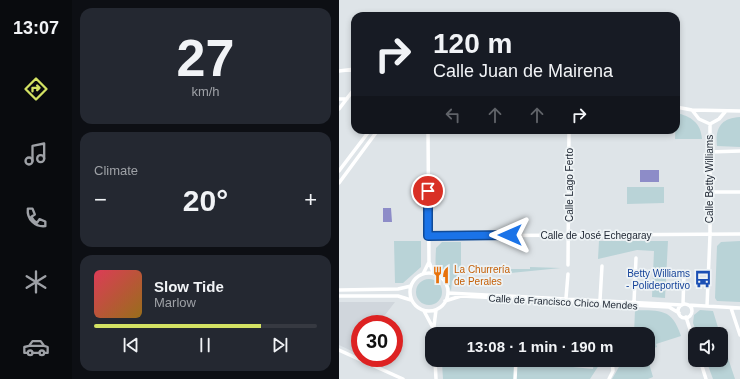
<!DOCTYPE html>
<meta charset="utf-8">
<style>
body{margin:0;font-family:Arial,sans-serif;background:#242831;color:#f1f3f6;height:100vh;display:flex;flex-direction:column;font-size:15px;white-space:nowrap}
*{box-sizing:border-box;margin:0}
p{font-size:13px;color:#9ea1a6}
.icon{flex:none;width:22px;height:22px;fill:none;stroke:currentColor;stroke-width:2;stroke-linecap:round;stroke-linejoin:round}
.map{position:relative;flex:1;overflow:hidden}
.side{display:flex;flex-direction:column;gap:8px;padding:8px;background:#0d0f14;width:267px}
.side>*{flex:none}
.banner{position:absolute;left:12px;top:12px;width:329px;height:122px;border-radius:12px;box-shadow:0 2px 6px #0003;background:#171b24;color:#f1f3f6;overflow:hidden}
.buttons{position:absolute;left:349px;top:327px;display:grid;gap:8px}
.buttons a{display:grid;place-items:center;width:40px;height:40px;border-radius:8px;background:#171b24;box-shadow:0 2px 6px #0003;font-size:20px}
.speed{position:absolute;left:12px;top:315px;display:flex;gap:8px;font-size:20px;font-weight:700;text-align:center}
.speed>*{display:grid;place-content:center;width:52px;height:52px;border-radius:50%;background:#171b24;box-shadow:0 2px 6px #0003;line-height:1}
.speed .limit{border:6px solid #d22;background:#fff;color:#111}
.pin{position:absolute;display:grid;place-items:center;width:34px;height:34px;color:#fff;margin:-17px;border:2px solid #fff;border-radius:50%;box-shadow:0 1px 4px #0007}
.me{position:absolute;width:44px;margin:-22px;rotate:270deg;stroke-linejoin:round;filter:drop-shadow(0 0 3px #0008)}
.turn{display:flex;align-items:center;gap:14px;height:84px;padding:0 16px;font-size:18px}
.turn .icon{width:52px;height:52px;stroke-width:2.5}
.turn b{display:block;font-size:28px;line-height:34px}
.lanes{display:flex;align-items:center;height:38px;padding:0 16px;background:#0003;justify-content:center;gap:20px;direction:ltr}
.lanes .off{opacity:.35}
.big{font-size:30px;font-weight:700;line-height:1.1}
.side .card{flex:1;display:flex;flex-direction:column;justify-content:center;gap:6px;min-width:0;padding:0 14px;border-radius:12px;background:#242831}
.side .dial{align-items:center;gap:0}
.dial b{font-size:52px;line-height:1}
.song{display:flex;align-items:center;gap:12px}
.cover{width:48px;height:48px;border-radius:6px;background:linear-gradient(135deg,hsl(350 70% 55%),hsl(40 70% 35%))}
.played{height:4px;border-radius:2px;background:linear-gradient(90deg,#d3e263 75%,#363941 75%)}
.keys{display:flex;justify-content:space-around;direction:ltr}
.heat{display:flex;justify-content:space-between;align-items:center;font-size:22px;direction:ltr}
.trip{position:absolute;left:86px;top:327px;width:230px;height:40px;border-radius:12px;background:#171b24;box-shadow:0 2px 6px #0003;font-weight:700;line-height:40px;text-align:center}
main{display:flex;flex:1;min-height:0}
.dock{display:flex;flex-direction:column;width:72px;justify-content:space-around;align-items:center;background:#090b0e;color:#9ea1a6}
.dock .icon{width:28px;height:28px}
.dock .active{color:#d3e263}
.dock b{font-size:18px;color:#f1f3f6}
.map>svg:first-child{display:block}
.built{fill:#d0d6dc}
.green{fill:#b9d3d7}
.water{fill:#8d8cc8}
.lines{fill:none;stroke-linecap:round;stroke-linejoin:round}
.street{stroke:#fff;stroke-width:3.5}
.route-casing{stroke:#114b97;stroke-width:10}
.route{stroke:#1a73e8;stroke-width:7}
.labels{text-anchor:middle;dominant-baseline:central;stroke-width:3.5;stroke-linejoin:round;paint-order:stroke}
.street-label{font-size:10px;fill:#222a36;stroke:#eef3f5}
.food-label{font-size:10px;fill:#c56008;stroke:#eef3f5;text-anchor:start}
.transit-label{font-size:10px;fill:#164399;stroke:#eef3f5;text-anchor:end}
</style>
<main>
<nav class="dock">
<b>13:07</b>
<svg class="icon active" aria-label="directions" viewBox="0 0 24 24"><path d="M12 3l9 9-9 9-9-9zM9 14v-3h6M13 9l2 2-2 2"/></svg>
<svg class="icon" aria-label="music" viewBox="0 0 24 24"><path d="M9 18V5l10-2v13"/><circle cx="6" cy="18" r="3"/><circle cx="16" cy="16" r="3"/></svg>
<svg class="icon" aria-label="phone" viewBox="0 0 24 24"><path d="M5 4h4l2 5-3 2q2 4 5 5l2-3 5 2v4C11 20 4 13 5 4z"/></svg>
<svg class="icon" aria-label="climate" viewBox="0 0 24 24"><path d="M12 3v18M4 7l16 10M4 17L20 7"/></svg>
<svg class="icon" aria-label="car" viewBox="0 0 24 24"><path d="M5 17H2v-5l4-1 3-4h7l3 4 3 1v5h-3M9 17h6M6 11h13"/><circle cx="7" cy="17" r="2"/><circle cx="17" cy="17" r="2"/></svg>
</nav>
<section class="side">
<div class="card dial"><b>27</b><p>km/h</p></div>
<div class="card"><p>Climate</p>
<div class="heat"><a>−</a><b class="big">20°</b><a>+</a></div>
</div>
<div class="card">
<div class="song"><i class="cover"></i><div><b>Slow Tide</b><p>Marlow</p></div></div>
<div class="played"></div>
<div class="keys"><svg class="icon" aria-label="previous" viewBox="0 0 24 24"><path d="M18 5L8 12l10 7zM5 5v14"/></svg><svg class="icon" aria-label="pause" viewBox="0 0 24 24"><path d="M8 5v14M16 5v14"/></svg><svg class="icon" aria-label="next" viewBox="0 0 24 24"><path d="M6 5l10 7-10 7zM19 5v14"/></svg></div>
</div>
</section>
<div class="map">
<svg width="401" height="379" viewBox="0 0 401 379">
<rect width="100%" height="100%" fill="#dee4e8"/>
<path class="built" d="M0 302H56L39 324H21V348L17 353 0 345Z"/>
<path class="green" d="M337 113C352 116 362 123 363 139H336Z
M401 117V147L378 146C376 128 382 118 401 117Z
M288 187H325V203L288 204Z
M55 241H82V267L64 283H56Z
M260 241H329L326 298 313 297 315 251 298 250 259 259Z
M401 241V302L378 301 376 298 378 246 382 242Z
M103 242H122V272L113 281 112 291C109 283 104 279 99 273 95 267 97 255 97 248Z
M158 266 159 269H191V267L222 268 160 274 142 273V267Z
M77 292a13 13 0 1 1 26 0a13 13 0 1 1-26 0Z
M296 310C322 311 333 308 342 336L317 344 318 347 309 350V334H295Z
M361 310 374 311 381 334H358L354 323 355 315Z
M382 337 396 379H374L367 360H382Z
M255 360 262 362 251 379H104L103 363 173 361 254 369Z
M284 360H309L314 377 309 379H273Z"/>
<path class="water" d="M301 170H320V182H301Z
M44 208H52L53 222H44Z"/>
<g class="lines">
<path class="street" d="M15 69 16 85
M0 71 16 69
M0 99H8
M337 107 353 110 401 111
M0 109 16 88
M353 110 360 119 371 124 380 119 386 112
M89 130 90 262 95 274
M370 152 401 151
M0 171 31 130
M0 183 39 130
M370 192H401
M89 236 401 234
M229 265 230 130
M71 292a19 19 0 1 1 38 0a19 19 0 1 1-38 0Z
M84 274 90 262
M0 290 59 289 72 286
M109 293 343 305
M0 296H59L72 300
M227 298 229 274
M261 300 263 266
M106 301 122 296 330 307 340 313
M295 302 297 258
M344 304 345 274
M339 311a7 7 0 1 1 14 0a7 7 0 1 1-14 0Z
M349 305 401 308
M368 306 371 235V124
M392 308 401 335
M85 311 93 326
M347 317 356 345
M94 334 97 310
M0 350 64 379
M96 360 97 379
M361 360 367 379
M176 379 177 360
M270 379 274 371 273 360"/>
</g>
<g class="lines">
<g class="route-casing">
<path id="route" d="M89 191V236L171 235"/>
</g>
<use href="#route" class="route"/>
</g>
<defs>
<g id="restaurant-bare" transform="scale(1.38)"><path d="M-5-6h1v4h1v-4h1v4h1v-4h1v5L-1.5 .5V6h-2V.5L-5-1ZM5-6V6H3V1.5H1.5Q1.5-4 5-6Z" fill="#e8710a" stroke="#eef3f5" stroke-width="2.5" paint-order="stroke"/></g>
<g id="bus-bare" transform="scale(1.38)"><path d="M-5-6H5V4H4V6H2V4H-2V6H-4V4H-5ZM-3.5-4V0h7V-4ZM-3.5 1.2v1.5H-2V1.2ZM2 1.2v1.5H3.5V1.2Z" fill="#1a4fb4" stroke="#eef3f5" stroke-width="2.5" paint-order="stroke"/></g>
</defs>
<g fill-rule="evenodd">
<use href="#restaurant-bare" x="102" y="275"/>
<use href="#bus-bare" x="364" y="279"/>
</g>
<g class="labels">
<g class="street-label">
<text transform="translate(370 179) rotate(-90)">Calle Betty Williams</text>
<text transform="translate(230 185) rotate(-90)">Calle Lago Ferto</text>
<text x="257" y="235">Calle de José Echegaray</text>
<text transform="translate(224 302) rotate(3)">Calle de Francisco Chico Mendes</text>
</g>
<g class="food-label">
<text x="115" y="269">La Churrería<tspan x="115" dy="12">de Perales</tspan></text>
</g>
<g class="transit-label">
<text x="351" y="273">Betty Williams<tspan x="351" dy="12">- Polideportivo</tspan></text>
</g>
</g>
</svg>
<div class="buttons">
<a><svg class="icon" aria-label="sound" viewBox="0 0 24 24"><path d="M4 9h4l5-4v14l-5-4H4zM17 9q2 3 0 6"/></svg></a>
</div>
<div class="speed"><div class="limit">30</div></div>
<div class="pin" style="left:89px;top:191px;background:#d93025"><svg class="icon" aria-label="arrive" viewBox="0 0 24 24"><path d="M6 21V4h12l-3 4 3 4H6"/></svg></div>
<svg class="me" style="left:171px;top:235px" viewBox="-20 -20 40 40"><path d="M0-17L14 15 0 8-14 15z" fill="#1a73e8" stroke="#fff" stroke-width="4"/></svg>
<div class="trip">13:08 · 1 min · 190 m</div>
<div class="banner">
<div class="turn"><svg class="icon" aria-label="right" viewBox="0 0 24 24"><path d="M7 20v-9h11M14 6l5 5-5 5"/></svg><div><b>120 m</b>Calle Juan de Mairena</div></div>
<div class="lanes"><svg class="icon off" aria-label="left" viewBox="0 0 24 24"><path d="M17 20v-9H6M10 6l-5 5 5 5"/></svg><svg class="icon off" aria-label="ahead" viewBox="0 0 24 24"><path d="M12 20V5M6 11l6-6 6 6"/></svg><svg class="icon off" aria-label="ahead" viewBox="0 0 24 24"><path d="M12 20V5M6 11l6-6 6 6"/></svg><svg class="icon" aria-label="right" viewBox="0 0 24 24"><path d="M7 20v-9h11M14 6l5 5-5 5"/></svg></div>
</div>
</div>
</main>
